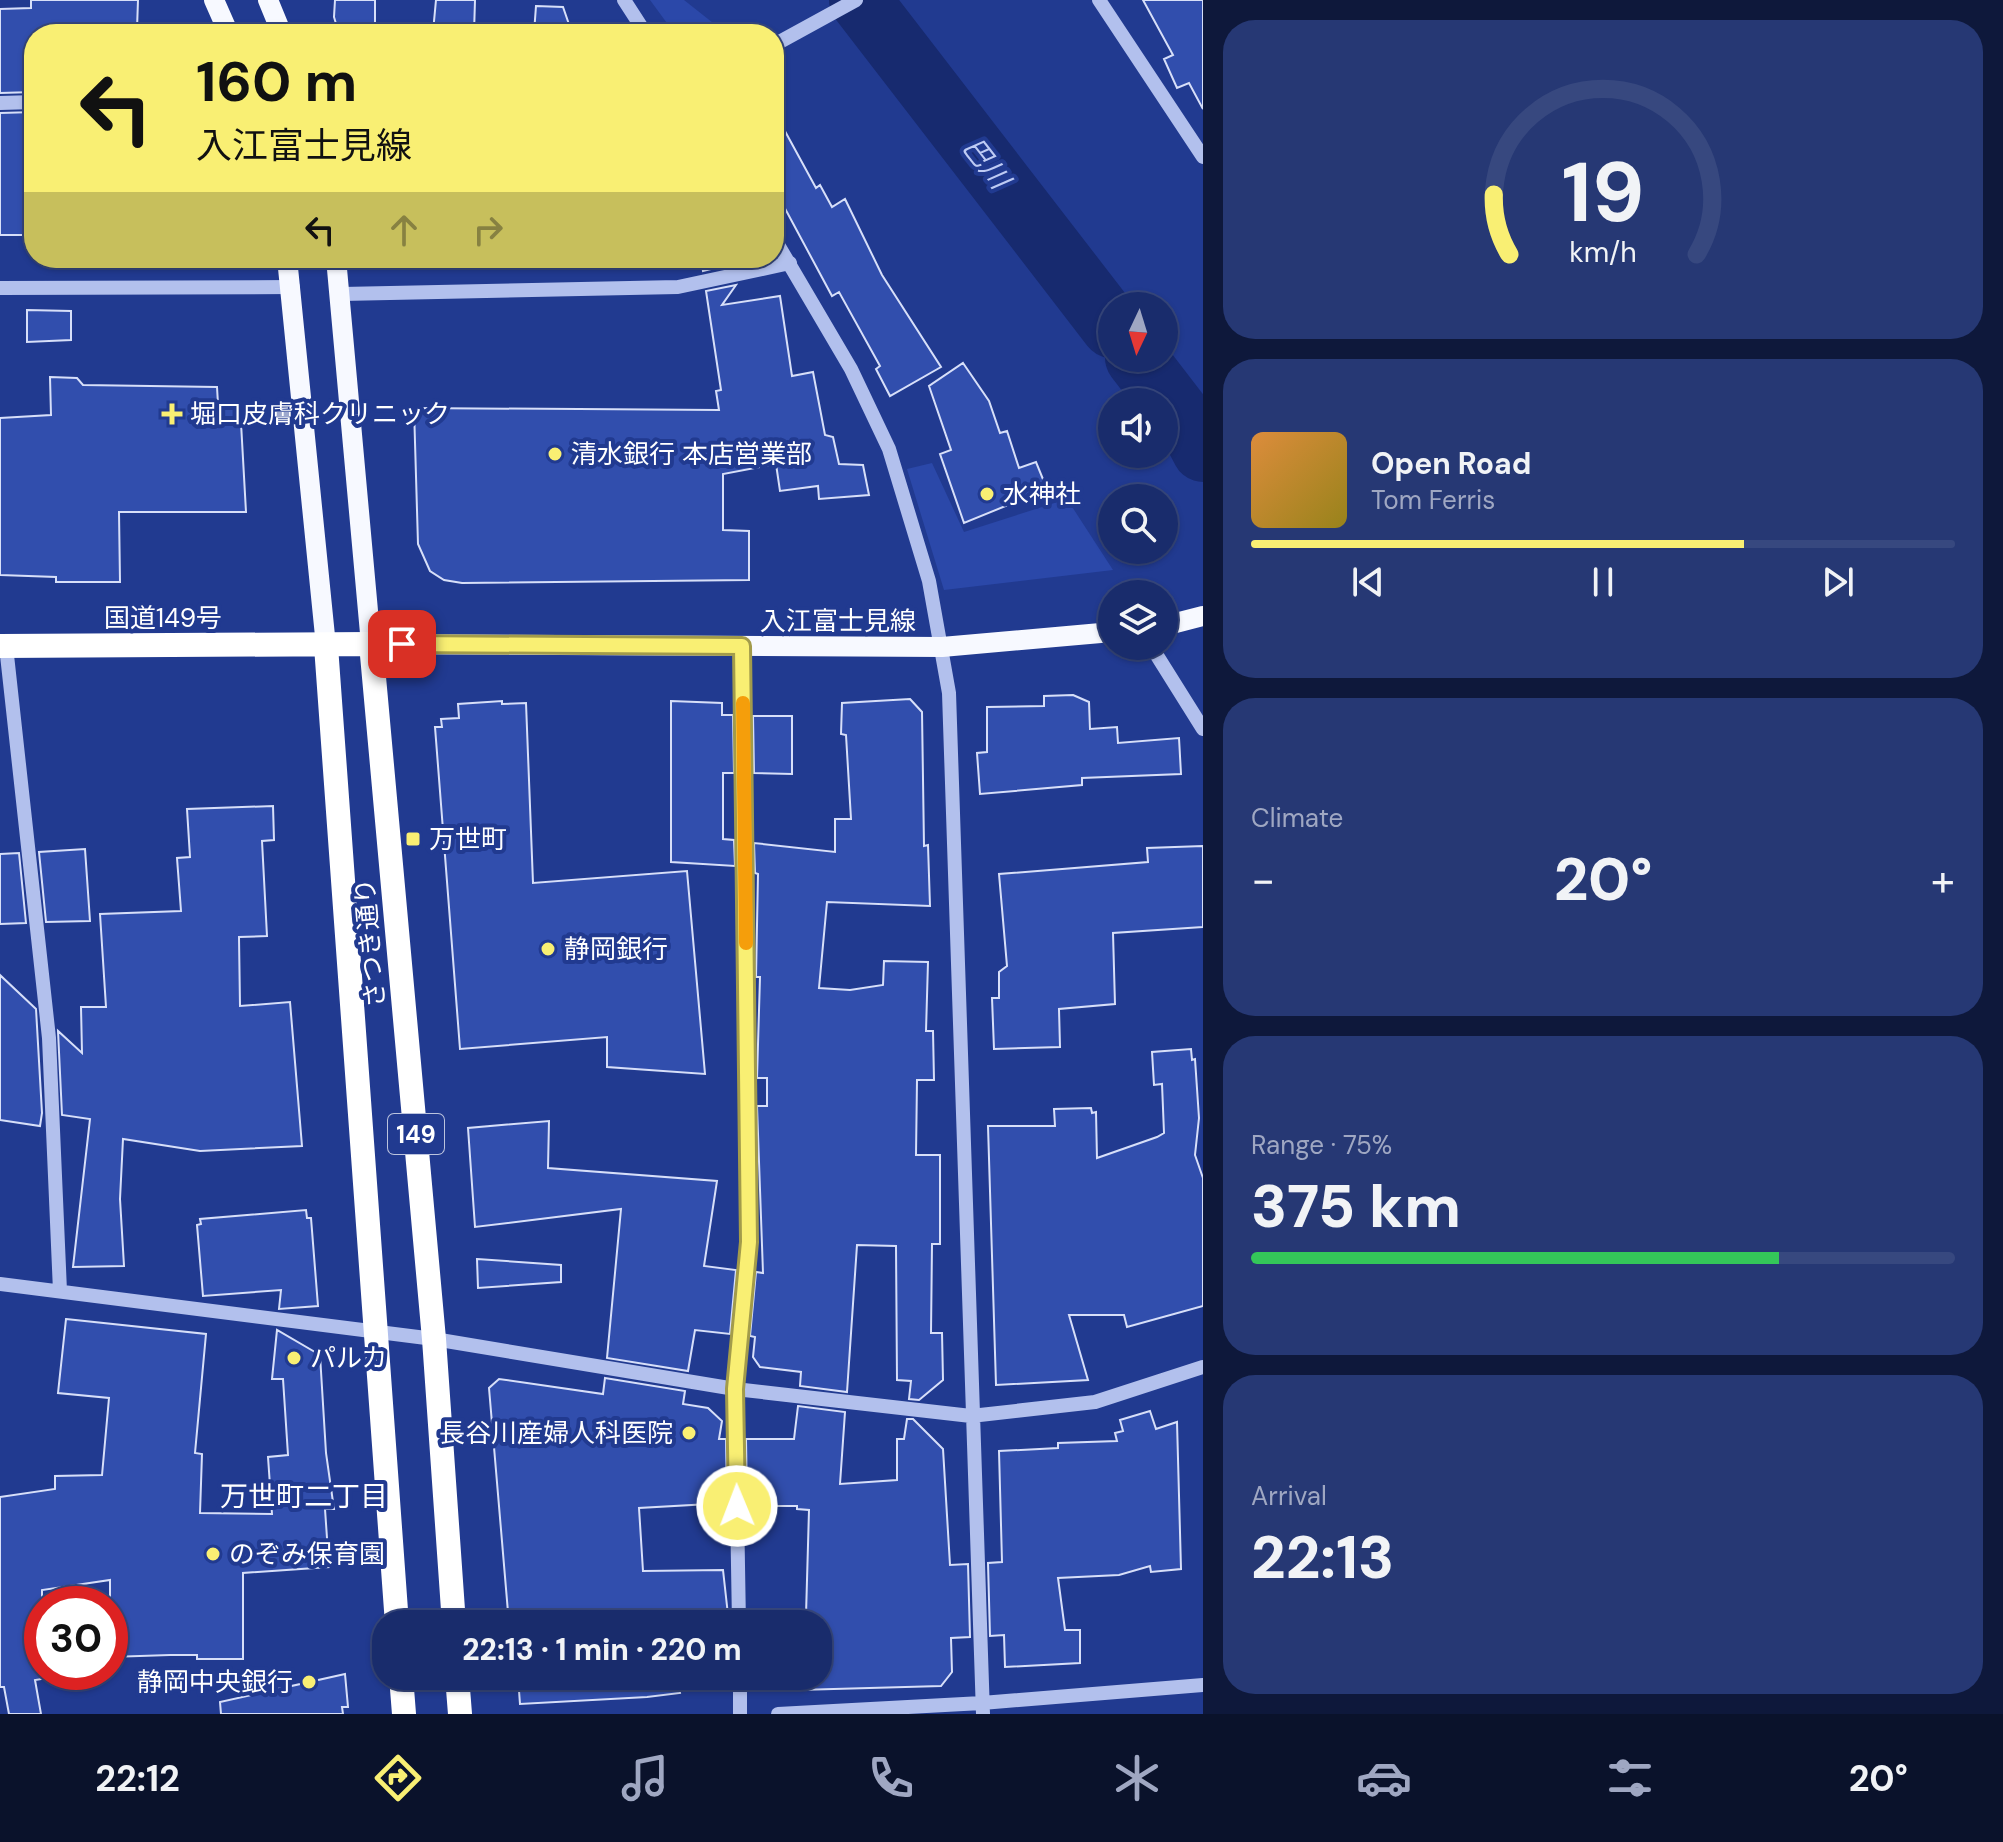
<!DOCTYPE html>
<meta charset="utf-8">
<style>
body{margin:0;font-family:"DM Sans","Noto Sans JP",sans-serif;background:#263874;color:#f1f3f6;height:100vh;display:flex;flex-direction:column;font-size:30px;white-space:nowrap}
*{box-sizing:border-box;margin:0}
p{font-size:26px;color:#9fa7c2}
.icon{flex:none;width:44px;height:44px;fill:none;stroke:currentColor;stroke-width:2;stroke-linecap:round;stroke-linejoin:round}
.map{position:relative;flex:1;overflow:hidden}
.drawer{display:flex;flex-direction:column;gap:20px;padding:20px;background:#0e183b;width:800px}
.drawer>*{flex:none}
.hud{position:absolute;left:24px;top:24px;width:760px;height:244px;border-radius:32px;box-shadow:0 2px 6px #0004,0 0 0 2px #37487f;background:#f9ef73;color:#111;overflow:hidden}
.needle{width:52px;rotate:184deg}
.buttons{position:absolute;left:1098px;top:292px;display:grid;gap:16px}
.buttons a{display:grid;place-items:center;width:80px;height:80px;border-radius:50%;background:#192c6c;box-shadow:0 2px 6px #0004,0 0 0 2px #37487f;font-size:40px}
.speed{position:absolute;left:24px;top:1586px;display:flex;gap:16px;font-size:40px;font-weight:700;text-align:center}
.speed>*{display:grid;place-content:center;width:104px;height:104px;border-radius:50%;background:#192c6c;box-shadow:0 2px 6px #0004,0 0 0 2px #37487f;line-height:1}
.speed .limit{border:12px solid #d22;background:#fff;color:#111}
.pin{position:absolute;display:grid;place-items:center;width:68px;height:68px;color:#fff;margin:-34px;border-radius:16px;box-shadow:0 4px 12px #0006}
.me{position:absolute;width:88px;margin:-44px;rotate:359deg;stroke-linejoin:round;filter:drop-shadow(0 0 6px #0008)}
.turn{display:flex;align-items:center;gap:28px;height:168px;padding:0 40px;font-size:36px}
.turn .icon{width:104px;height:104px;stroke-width:2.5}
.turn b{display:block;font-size:56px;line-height:68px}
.lanes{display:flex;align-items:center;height:76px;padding:0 40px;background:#0003;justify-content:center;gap:40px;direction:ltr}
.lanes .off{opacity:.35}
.big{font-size:60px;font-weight:800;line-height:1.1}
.drawer .card{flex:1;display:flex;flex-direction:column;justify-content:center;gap:12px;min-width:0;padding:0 28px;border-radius:32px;background:#263874}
.drawer .dial{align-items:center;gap:0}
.dial svg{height:208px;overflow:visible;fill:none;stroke:#37487f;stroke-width:7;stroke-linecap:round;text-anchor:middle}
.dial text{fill:#f1f3f6;stroke:none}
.song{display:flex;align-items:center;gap:24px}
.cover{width:96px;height:96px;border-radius:12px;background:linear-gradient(135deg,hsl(30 70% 55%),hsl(50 70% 35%))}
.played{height:8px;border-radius:4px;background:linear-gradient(90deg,#f9ef73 70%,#37487f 70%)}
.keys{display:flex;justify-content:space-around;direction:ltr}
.heat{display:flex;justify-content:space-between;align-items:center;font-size:44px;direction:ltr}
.charge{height:12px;border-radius:6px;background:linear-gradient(90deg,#34c759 75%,#37487f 0)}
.trip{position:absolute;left:372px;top:1610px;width:460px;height:80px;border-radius:32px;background:#192c6c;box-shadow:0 2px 6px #0004,0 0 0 2px #37487f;font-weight:800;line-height:80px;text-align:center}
.dock{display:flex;height:128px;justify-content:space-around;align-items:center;background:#0a122b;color:#9fa7c2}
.dock .icon{width:56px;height:56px}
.dock .active{color:#f9ef73}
.dock b{font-size:36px;color:#f1f3f6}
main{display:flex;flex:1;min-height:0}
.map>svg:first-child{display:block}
.green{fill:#2b48a9}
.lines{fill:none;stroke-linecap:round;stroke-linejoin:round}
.river{stroke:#172a6f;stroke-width:62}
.building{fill:#314ead;stroke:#d7dff9;stroke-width:2}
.minor{stroke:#b2c0ed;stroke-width:14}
.major{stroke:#f7f9ff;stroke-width:20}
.highway{stroke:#fff;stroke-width:24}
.route-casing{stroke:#a29b4b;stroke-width:20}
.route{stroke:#f9ef73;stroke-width:14}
.slow{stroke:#f59e0b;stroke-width:14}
.poi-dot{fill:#f9ef73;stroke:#213a90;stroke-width:3}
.labels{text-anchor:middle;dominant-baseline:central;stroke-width:8;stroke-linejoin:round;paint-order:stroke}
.shield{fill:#213a90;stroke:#bcc4de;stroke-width:2}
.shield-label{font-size:24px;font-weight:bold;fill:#fff}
.poi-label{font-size:26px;fill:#fff;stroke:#213a90;text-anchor:start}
.street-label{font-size:26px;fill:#fff;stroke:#213a90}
.water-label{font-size:28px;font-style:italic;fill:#becbf4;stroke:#213a90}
.neighbourhood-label{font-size:28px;fill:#fff;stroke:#213a90}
</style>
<main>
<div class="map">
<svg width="1203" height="1714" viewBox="0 0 1203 1714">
<rect width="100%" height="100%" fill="#213a90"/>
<path class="green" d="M650 0H684L727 34H675Z
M932 463 964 532 1067 499 1113 570 944 590 907 469Z"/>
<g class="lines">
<path class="river" d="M860 0 1112 327
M1136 358 1193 432 1203 451"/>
</g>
<path class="building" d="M31 0H138L137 29 101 28V34H34V92L0 93V9L31 8Z
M335 0H375V34H339L334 17Z
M436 0H475L474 33 433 32Z
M1143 0H1203V109L1189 83 1177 88 1164 59 1173 55Z
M536 6 563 7 572 33H534Z
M774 111 816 188 820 185 832 207 845 199 882 275 941 367 890 396 876 369 880 366 839 292 832 296 774 188Z
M34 112V235H0V113Z
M701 258H755L703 271Z
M736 285 722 305 780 296 792 376 813 372 825 435 833 437 839 464 863 465 869 495 819 499 818 486 780 491 776 464 723 474V530L749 531V580L462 583 444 580 430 571 418 544 414 408 719 410 716 391 721 390 706 291Z
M27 310 71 311V340L27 342Z
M963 363 989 401 1000 433 1007 431 1019 468 1036 462 1047 489 964 523 940 454 951 450 929 386Z
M50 377 77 378 83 385 217 387 218 404 240 405 246 512H119L120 582H56V577L0 575V418L51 415Z
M1073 695 1089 702 1090 729 1117 727 1118 743 1179 738 1181 774 1082 778V785L980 794 977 753 987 752V707L1044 706V696Z
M910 699 922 712 924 846 928 845 930 906 827 902 819 988 850 990 883 985 884 961 928 962 926 1031H933L934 1080H917L916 1155H940V1244H932L931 1333H942L943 1380 919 1400 909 1399 911 1381 897 1380 896 1246 857 1245 847 1392 800 1386 801 1372 760 1367 753 1357 755 1337 750 1336 756 1272 763 1273 757 1106H767V1078H757L760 977H756L758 874 755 873 754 843 835 852V819H851L846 735 841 734 842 703Z
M502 701V704L526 703 533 883 687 871 705 1074 607 1067V1037L460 1049 435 727H442L441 719 459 718 458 704Z
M671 701 722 703V715H733L734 773H723V839L734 840 735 866 671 862Z
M753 716H792V774L754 773Z
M273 806 274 840 262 841 267 936 239 937 240 1006 290 1002 302 1146 200 1151 123 1139 120 1199 124 1266 73 1267 90 1119 62 1115 58 1031 82 1053 81 1007H106L100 914 181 911 177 858 190 857 187 809Z
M1203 846V927L1113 933 1115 1004 1059 1009 1060 1047 994 1049 992 998H999V972L1007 966 999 874 1148 862 1147 848Z
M85 849 90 921 46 922 39 852Z
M19 853 26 923 0 924V854Z
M0 975 36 1009 42 1113 40 1126 0 1120Z
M1191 1049 1192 1060 1195 1059 1199 1118 1195 1155 1203 1178V1306L1127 1327 1124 1315H1069L1088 1380 996 1385 988 1126H1055L1054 1109 1091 1108 1092 1113 1096 1112 1097 1158 1157 1137 1164 1133 1162 1084 1154 1085 1152 1052Z
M549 1121 548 1168 717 1181 704 1266 736 1270 730 1334 695 1330 688 1371 607 1358 621 1209 475 1227 468 1128Z
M306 1210 307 1218H311L318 1306 279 1309 281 1290 203 1296 197 1225 201 1224 200 1219Z
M477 1259 561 1265V1282L478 1288Z
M66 1319 206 1334 195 1453 202 1454 200 1513 272 1514 268 1457 288 1455 283 1379H272L277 1330 320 1355 326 1453 334 1509H325L329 1567 243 1573V1659H197V1655H170L110 1657V1580L42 1590V1679L35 1680 41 1714H9L4 1687H0V1497L55 1489V1476L102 1475 109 1398 58 1393Z
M605 1378 685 1391 683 1404 708 1408 722 1421 719 1439H726L727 1503 639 1508 643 1571 723 1570 729 1624H509L489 1388 499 1379 603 1394Z
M798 1406 845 1412 840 1484 897 1480V1439H904L907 1419H913L943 1449 950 1565 968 1564 970 1637 951 1638 952 1672 941 1686 761 1691 750 1684V1676H818V1624H749V1617L806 1615 809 1510 797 1509V1506H752V1501H747L746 1439H794Z
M1150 1411 1156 1429 1177 1422 1181 1569 1151 1572 1150 1566 1119 1575 1058 1578 1065 1630H1080V1663L1005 1667 1004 1635 990 1636 988 1563 1002 1562 999 1451 1058 1448V1443L1117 1441 1115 1433 1123 1431 1120 1420Z
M345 1674 348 1707H342L343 1714H221L220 1702Z
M513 1676H730V1685L679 1688 680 1693 647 1697 520 1704 518 1677Z"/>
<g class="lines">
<path class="minor" d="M624 0 646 34
M1099 0 1203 157
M774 45 856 0
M0 103 34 102
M774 238 851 369 889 449 929 581 949 693 983 1714
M0 288 293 287
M342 294 678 287 790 263
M6 646 49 1038 60 1291
M1151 646 1203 729
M0 1284 434 1339 735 1389 971 1416 1095 1402 1203 1367
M739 1624 735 1389 749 1242 742 646
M740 1676V1714
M778 1714 982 1703 1203 1685"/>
<path class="major" d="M214 0 229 34
M268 0 282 34
M287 258 326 646
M336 258 371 644 942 647 1112 632
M1164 626 1203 616"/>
<path class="highway" d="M0 646 371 644 434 1339 454 1624
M326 646 397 1624
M401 1676 404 1714
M457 1676 460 1714"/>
</g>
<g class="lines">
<g class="route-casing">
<path id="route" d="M402 644 742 646 749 1242 735 1389 737 1506"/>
</g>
<use href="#route" class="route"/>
<path class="slow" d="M743 703 746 943"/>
</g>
<g class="poi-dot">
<path d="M168 402h8v8h8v8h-8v8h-8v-8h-8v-8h8z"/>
<circle cx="555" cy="454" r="8"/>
<circle cx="987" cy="494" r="8"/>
<rect x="405" y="831" width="16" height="16" rx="4"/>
<circle cx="548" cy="949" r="8"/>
<circle cx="294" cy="1358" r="8"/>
<circle cx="689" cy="1433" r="8"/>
<circle cx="213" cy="1554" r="8"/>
<circle cx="309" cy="1682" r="8"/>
</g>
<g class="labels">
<rect class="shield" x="388" y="1114" width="56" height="40" rx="6"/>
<g class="shield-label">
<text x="416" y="1134">149</text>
</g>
<g class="poi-label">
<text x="190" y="414">堀口皮膚科クリニック</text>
<text x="571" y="454">清水銀行 本店営業部</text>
<text x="1003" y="494">水神社</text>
<text x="429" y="839">万世町</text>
<text x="564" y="949">静岡銀行</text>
<text x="310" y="1358">パルカ</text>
<text x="673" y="1433" text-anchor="end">長谷川産婦人科医院</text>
<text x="229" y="1554">のぞみ保育園</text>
<text x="293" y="1682" text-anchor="end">静岡中央銀行</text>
</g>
<g class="street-label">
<text x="163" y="618">国道149号</text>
<text x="838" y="621">入江富士見線</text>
<text transform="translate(370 943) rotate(-95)">さつき通り</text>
</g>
<g class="water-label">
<text transform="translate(986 163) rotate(52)">巴川</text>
</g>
<g class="neighbourhood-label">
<text x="304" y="1496">万世町二丁目</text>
</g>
</g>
</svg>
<div class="buttons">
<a><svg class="needle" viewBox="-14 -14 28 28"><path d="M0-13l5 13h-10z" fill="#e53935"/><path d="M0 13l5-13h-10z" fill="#9fa7c2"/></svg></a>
<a><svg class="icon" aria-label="sound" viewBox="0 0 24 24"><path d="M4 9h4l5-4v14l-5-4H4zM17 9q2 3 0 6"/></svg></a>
<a><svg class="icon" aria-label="search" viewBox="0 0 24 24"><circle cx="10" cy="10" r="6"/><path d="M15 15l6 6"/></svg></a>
<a><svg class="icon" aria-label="layers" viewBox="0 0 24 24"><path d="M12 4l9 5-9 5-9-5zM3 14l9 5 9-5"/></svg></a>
</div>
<div class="speed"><div class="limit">30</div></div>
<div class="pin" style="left:402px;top:644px;background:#d93025"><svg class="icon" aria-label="arrive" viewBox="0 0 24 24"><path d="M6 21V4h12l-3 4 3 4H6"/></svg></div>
<svg class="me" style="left:737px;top:1506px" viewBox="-20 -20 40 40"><circle r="17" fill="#f9ef73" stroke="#fff" stroke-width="3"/><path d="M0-11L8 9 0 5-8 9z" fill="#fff"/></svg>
<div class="trip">22:13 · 1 min · 220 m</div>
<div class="hud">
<div class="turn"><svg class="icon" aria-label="left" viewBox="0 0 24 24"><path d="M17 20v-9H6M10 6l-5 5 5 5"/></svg><div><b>160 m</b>入江富士見線</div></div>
<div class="lanes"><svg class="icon" aria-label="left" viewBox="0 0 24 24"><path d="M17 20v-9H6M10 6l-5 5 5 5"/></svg><svg class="icon off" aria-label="ahead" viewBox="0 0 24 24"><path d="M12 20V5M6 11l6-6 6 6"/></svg><svg class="icon off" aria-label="right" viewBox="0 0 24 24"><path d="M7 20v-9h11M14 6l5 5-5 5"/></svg></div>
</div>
</div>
<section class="drawer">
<div class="card dial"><svg viewBox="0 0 100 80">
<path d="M14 69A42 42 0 1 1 86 69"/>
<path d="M14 69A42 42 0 0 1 8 46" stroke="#f9ef73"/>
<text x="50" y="56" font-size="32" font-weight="700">19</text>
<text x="50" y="72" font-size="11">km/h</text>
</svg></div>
<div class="card">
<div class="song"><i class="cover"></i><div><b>Open Road</b><p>Tom Ferris</p></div></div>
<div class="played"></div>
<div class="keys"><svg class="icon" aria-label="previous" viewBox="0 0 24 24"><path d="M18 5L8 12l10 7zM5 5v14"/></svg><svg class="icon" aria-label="pause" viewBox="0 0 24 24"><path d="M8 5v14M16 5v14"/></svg><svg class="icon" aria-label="next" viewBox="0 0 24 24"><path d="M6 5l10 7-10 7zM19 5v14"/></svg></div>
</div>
<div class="card"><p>Climate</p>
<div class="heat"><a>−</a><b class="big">20°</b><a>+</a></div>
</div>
<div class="card"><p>Range · 75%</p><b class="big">375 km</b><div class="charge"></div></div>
<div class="card"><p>Arrival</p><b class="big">22:13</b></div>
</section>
</main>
<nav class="dock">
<b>22:12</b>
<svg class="icon active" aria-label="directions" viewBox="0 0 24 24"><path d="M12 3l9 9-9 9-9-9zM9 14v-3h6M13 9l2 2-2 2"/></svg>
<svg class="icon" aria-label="music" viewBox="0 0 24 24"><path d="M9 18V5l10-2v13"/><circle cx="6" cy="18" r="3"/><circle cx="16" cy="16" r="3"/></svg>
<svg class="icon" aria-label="phone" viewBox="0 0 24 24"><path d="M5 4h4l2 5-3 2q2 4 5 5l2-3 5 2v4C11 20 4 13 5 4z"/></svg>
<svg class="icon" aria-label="climate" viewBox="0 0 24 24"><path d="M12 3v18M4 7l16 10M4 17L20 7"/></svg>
<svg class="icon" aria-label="car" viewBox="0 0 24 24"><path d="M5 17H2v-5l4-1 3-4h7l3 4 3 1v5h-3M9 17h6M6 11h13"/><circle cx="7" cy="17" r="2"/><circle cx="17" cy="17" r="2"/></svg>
<svg class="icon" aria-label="filters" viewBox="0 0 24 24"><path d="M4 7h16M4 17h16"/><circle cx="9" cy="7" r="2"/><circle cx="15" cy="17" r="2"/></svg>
<b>20°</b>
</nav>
